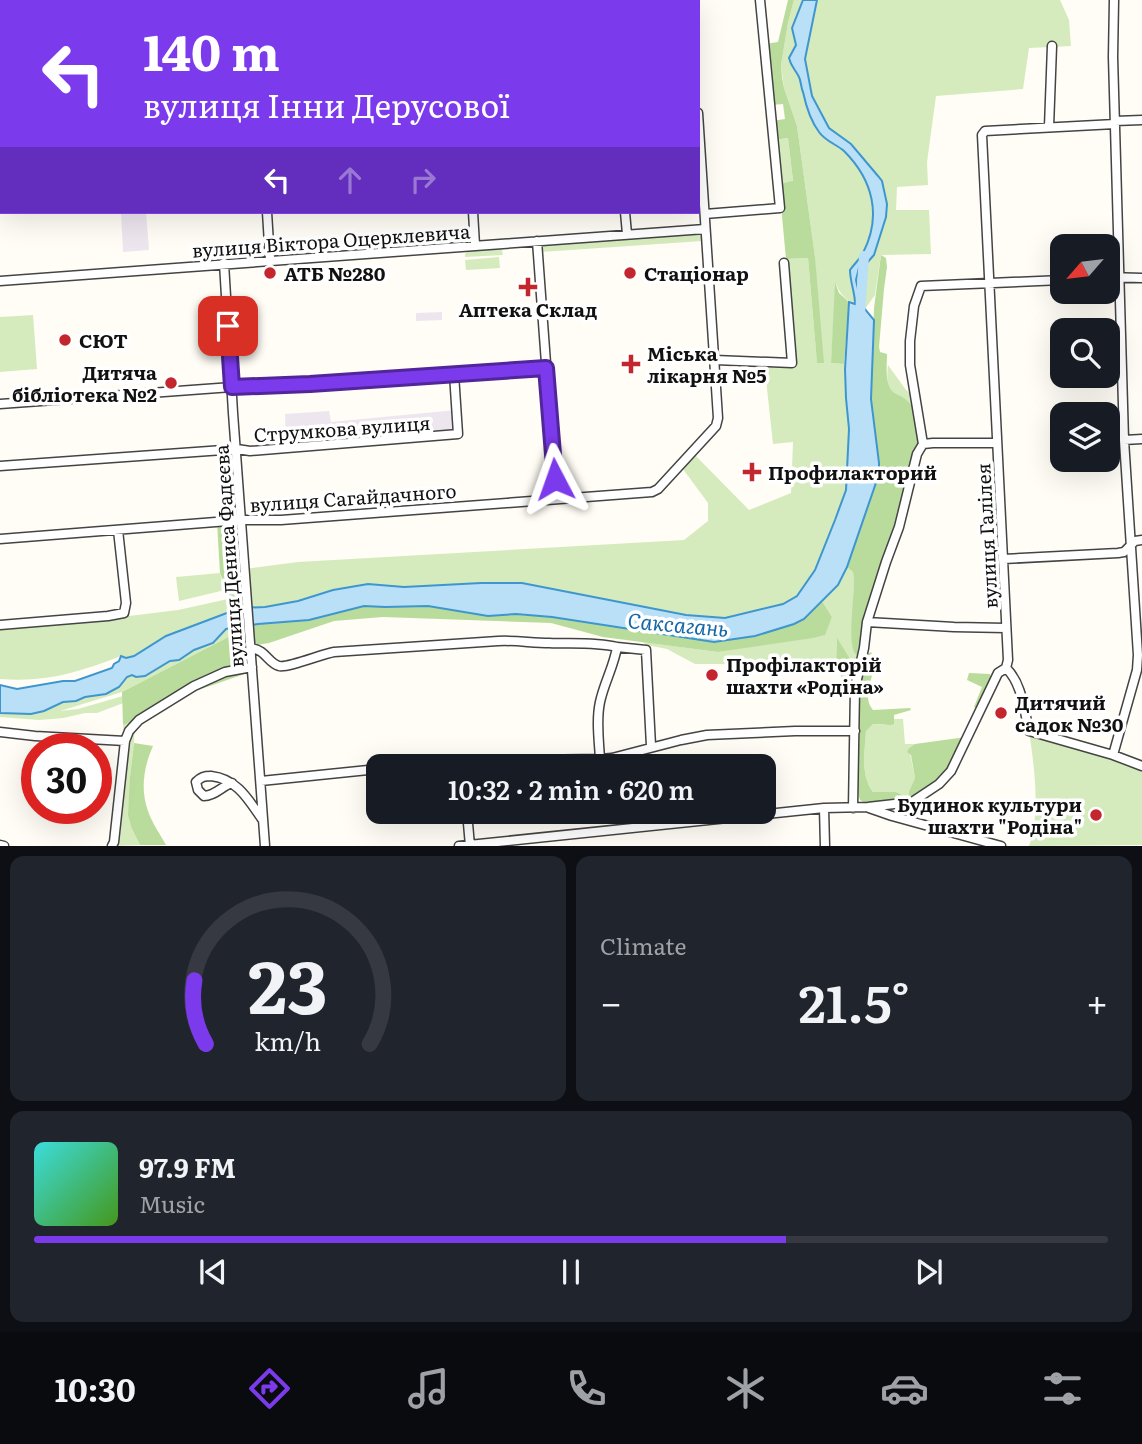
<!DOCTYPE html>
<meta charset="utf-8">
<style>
body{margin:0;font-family:Literata,serif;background:#20242c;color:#f1f3f6;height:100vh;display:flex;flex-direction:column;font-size:26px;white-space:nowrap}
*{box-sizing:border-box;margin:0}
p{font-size:23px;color:#9ea1a6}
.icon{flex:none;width:38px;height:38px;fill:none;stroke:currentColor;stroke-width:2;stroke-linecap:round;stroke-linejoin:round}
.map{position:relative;height:846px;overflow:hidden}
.details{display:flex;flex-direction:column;gap:10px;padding:10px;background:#0d0f14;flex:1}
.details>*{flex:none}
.hud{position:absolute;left:0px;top:0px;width:700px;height:214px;box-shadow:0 7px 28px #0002;background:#7c3aed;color:#fff;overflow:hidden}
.needle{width:46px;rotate:242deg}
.tools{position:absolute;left:1050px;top:234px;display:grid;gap:14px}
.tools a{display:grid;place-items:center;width:70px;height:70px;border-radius:14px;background:#171b24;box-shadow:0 7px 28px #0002;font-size:35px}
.speed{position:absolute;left:21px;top:733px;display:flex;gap:14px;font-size:35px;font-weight:700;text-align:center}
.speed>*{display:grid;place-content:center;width:91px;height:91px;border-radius:50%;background:#171b24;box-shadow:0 7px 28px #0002;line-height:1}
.speed .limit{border:10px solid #d22;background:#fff;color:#111}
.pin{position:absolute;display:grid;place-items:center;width:60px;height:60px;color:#fff;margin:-30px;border-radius:14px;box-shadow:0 4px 10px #0006}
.me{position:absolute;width:77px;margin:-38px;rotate:356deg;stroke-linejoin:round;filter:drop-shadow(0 0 5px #0008)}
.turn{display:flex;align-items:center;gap:24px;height:147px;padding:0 28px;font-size:32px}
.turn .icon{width:91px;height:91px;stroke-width:2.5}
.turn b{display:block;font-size:49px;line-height:60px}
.lanes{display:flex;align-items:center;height:66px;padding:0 28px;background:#0003;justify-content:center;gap:35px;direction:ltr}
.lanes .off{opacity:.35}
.big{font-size:52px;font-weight:600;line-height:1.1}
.details .card{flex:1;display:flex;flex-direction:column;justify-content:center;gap:10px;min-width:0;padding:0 24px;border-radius:14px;background:#20242c}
.details .dial{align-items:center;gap:0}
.dial svg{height:182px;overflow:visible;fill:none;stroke:#363941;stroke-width:7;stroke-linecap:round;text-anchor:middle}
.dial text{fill:#f1f3f6;stroke:none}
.song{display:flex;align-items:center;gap:21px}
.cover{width:84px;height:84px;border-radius:10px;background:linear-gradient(135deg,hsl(180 70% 55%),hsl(100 70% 35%))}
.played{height:7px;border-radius:4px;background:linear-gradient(90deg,#7c3aed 70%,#363941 70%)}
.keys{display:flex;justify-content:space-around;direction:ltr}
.heat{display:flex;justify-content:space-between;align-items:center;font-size:38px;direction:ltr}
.details .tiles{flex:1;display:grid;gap:10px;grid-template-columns:1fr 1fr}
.card:last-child{grid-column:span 2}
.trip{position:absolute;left:366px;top:754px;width:410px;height:70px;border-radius:14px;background:#171b24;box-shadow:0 7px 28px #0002;font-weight:600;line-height:70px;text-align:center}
.menu{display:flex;height:112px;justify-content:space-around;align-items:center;background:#090b0e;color:#9ea1a6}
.menu .icon{width:49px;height:49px}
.menu .selected{color:#7c3aed}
.menu b{font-size:32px;color:#f1f3f6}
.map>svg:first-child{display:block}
.industrial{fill:#eee6ef}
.green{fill:#d5ebbd}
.forest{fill:#b9dc9c}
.water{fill:#b9e0f7;stroke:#3f96cf;stroke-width:2}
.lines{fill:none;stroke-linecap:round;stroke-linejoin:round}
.river{stroke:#b9e0f7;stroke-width:10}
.minor-casing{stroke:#444;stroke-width:11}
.minor{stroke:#fff;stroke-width:8}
.route-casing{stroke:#51269a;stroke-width:18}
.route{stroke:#7c3aed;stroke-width:12}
.poi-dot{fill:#c4262e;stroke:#fff;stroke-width:2.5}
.labels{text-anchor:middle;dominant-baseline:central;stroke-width:7;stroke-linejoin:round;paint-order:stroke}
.street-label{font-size:19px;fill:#111;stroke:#fff}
.poi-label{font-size:19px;font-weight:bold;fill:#111;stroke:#fff;text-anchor:start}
.water-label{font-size:21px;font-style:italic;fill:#1768a6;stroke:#fff}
</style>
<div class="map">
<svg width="1142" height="846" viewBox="0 0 1142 846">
<rect width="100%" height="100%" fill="#fffdf5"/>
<path class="industrial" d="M121 212H146L149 250 123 252Z
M442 312V320L416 321V313Z
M456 410 458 434 286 448 285 414 329 411 331 422Z"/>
<path class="green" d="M794 0H1060L1069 20 1071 46 1029 48 1023 89 936 96 927 162 928 185 897 187 896 210H929L931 254 881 255 875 295 865 309C852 304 842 299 836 284L831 363 844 364 849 429 846 490 835 520 815 570 797 596 783 604 725 618 686 615 522 583H481L404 587 368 584 333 590 298 601 265 607 240 608 166 636 134 656 126 658 121 656C80 672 45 683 0 679V625L121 614 129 616 178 610 246 595 245 569 298 562 684 540 708 521V503L680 465 692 452 749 510 791 493 793 442 773 444 764 361 796 362 786 259 808 258 817 363 815 257 797 126 784 88 781 65 788 23Z
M788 138 793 182 779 184 774 140Z
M699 234 702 237V241L541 252V247L543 245Z
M500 248 502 250 503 255 465 257V254L469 250Z
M499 257 500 268 466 270 465 260Z
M33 315 37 369 0 372V317Z
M888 365 906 390 915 397 919 425C916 418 913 409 909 403 905 398 899 398 894 393 886 387 887 374 888 365Z
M847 567 853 572C855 587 852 603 854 618 856 637 863 654 859 673L837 639 836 664 790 666 773 664H695L667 649 647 645 643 642 718 652 824 635 832 617 822 601 838 585Z
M220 573 225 590 179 601 176 577Z
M237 627 242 630 122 692 60 711 78 709 123 696 126 702 97 713H85L63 718 39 720 0 717V707H54L63 702 76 701 85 697 106 694 119 687 127 677 132 675 136 677 145 675 170 661 179 660 194 650 213 643 225 630Z
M894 719H903L905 744H915L909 748 915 778 909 791 908 798 867 804 902 797 896 792H873C860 775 865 751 866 730L873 724 884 725 894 723Z
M135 721 134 743 130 777 132 829 140 845 112 846 125 741 123 725Z
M1029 731 1142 766V845L1029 846C1041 813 1034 765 1029 731Z"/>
<path class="forest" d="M788 0H794L788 23 781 65 782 77 784 88 797 126 815 257 824 363H817L808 258 786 259 779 184 793 181 788 138 774 140 772 121 785 119 783 104 771 105 765 44 778 42Z
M881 255 886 258 887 267 884 289 879 347 880 352 887 354C887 364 885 378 890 388 893 394 898 394 904 398 916 406 920 426 922 440L886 562 861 661C861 660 855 653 854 652 847 635 856 594 853 572L847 567 879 474V463L871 399 874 308Z
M835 282 839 293 849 302 844 364 831 363Z
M241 520 247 595 230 598 220 573 217 522Z
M822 601 832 617 825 635 813 638 718 652 603 637 551 623 383 617 334 621 269 643 251 646 253 671 161 703 135 721 123 725 122 692 242 630 237 627 258 624 309 620 364 606 385 607 428 606 455 611 552 617 714 642 755 636 794 624 804 619Z
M837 638 859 673 855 688H844L842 678 836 664Z
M871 652C882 670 858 693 873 710L910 708 911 710 894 715V724L891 725 873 724 866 731C865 751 860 775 873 792H896L902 795V797L867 804 860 800 857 790 859 689 868 654Z
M969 673 990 674 991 679 980 710 974 707 982 687 967 680Z
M966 737C955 758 936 799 908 799L909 791 915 778 911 755 907 752 909 748 915 744Z
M134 743 153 746C144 766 140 789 148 811 152 823 160 834 166 845H140L132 829 128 815 130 777Z"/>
<path class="water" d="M803 0H817L805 59 812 96 829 128 851 144 878 176 882 181 887 204 886 217 874 255 867 263 859 268 856 280 862 308 865 309 874 320 871 399 879 463V474L847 567 838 585 804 619 794 624 755 636 714 642 552 617 516 614 488 616 428 606 385 607 364 606 309 620 258 624 226 629 213 643 194 650 179 660 170 661 145 676 136 677 132 675 127 677 119 687 106 694 85 697 76 701 63 702 44 711 31 714 0 713V685L17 689 63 681H75L112 668 114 664 119 661 121 656 126 658 134 656 166 636 240 608 265 607 298 601 333 590 368 584 404 587 481 583H522L686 615 725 618 783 604 797 596 815 570 835 520 846 490 849 429 846 398 845 369 849 302 855 304C855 292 850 282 850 270 854 264 860 259 863 253 882 216 873 180 844 151 836 144 825 141 819 132 810 120 806 106 803 92 801 88 801 81 799 77 795 69 791 67 789 58L796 45 792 28Z"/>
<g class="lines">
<path class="river" d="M860 314 864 256"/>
<g class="minor-casing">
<path id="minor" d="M253 0V2
M461 0V2
M605 0V2
M690 0V2
M1114 0 1113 57 1124 440 1138 655 1137 670 1113 755 1142 766
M1115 121 1142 120
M1049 127 1052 46
M267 212 270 260
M473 212 475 245
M625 212 627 234
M705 214 780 208 760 0
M537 241 556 499
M224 263 233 413 265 846
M1108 277 1142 278
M0 281 705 229
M715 360 792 363 784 263
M0 404 232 387 310 384 546 367
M1124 440 1142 439
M923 444 910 365V341L914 306 921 286 1062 280
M923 444 933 443H997
M0 466 237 449 250 451 458 434 454 374
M0 539 241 520H281L652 492 658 489 716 426 718 418 698 113
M1004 559 1118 553 1124 552 1135 541 1142 540
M867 622 954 627 1006 628
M0 625 108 616 124 613 126 603 118 530
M617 647 646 650 651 746
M251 648C266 650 268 663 279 666 288 668 322 654 334 652L498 641C516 640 532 643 549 643 572 644 595 642 617 647 614 666 604 683 600 702 596 720 599 741 600 759L612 758 681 740 707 735 795 731H855
M1006 668 1008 660 982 135 985 131 1115 124
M1006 668C1022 683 1024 710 1029 731L1113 755
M0 732 35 736 125 741 114 842 112 846
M125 741 129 731 139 720 194 686 225 672 252 667
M406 766 462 761 600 759
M261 781 378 769
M232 783C222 786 215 796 204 796L198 790 196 782C201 777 204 776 211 776 237 779 248 799 262 819
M824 808 825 846
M853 808 855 688 864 648 867 622 886 562 899 527 917 454 923 444
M869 808 892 816 1001 846
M467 812 470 846
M0 845 4 846
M459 846 824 808 868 807 912 802 939 784 951 771 998 673 1006 668"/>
</g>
<use href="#minor" class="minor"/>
</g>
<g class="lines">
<g class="route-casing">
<path id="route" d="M228 326 232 387 310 384 546 368 555 479"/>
</g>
<use href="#route" class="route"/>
</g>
<g class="poi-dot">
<circle cx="270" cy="273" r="7"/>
<circle cx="630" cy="273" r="7"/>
<path d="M524.5 276.5h7v7h7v7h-7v7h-7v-7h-7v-7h7z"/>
<circle cx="65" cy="340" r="7"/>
<path d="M627.5 353.5h7v7h7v7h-7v7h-7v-7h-7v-7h7z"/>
<circle cx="171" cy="383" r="7"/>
<path d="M748.5 461.5h7v7h7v7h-7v7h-7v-7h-7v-7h7z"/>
<circle cx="712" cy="675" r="7"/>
<circle cx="1001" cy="713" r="7"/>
<circle cx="1096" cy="815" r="7"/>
</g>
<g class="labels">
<g class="street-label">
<text transform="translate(331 240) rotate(-4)">вулиця Віктора Оцерклевича</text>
<text transform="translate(342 428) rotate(-4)">Струмкова вулиця</text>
<text transform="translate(353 497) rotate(-4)">вулиця Сагайдачного</text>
<text transform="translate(986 536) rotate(-93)">вулиця Галілея</text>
<text transform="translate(228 556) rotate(-94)">вулиця Дениса Фадєєва</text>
</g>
<g class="poi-label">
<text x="284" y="273">АТБ №280</text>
<text x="644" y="273">Стаціонар</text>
<text x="528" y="309" text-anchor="middle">Аптека Склад</text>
<text x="79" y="340">СЮТ</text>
<text x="647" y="353">Міська<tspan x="647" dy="22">лікарня №5</tspan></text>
<text x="157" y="372" text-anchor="end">Дитяча<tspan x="157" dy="22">бібліотека №2</tspan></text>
<text x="768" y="472">Профилакторий</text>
<text x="726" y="664">Профілакторій<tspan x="726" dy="22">шахти «Родіна»</tspan></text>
<text x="1015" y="702">Дитячий<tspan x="1015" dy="22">садок №30</tspan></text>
<text x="1082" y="804" text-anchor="end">Будинок культури<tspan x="1082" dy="22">шахти "Родіна"</tspan></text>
</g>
<g class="water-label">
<text transform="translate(678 623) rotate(5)">Саксагань</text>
</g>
</g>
</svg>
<div class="tools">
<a><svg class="needle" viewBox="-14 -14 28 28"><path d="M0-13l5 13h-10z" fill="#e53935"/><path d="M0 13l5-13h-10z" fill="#9ea1a6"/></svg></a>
<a><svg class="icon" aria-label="search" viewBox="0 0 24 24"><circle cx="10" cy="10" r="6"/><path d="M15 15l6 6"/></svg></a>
<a><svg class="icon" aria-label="layers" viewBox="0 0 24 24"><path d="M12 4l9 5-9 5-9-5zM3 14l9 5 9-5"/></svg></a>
</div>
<div class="speed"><div class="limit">30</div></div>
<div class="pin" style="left:228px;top:326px;background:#d93025"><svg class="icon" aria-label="arrive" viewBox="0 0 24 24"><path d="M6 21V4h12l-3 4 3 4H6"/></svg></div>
<svg class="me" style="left:555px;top:479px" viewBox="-20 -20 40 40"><path d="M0-17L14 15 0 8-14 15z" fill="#7c3aed" stroke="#fff" stroke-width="4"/></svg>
<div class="trip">10:32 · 2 min · 620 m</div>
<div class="hud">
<div class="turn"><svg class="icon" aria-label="left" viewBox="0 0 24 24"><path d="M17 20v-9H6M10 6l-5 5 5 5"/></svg><div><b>140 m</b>вулиця Інни Дерусової</div></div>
<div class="lanes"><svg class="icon" aria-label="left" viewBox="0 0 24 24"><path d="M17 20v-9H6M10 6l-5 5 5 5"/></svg><svg class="icon off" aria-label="ahead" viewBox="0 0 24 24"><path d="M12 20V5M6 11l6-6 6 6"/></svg><svg class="icon off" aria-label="right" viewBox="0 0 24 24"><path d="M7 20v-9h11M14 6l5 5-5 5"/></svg></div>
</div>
</div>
<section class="details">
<div class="tiles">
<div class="card dial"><svg viewBox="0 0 100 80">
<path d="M14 69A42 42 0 1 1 86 69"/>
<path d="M14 69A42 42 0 0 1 9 41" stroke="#7c3aed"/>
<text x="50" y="56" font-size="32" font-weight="700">23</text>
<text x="50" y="72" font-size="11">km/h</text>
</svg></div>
<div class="card"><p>Climate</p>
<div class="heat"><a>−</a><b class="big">21.5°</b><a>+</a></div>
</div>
<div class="card">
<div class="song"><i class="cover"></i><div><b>97.9 FM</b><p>Music</p></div></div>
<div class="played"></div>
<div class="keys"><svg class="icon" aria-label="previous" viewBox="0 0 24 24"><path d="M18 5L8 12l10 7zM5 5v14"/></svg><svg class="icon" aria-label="pause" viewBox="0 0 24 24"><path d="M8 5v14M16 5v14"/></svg><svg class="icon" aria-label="next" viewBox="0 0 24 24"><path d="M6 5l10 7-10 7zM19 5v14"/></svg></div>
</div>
</div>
</section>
<nav class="menu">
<b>10:30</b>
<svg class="icon selected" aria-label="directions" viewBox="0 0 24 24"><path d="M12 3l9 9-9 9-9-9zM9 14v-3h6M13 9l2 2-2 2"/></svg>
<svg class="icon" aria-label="music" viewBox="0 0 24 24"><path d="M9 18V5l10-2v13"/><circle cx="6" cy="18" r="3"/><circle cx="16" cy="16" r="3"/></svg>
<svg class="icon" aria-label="phone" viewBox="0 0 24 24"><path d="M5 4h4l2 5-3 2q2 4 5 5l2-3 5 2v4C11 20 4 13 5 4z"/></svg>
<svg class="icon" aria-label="climate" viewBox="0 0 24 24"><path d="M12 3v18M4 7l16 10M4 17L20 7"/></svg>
<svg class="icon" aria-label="car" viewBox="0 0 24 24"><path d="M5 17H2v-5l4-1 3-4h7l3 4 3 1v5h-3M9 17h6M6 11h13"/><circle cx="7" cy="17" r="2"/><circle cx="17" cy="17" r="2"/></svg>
<svg class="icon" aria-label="filters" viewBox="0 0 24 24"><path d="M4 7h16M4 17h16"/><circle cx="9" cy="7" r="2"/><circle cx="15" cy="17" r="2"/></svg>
</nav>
